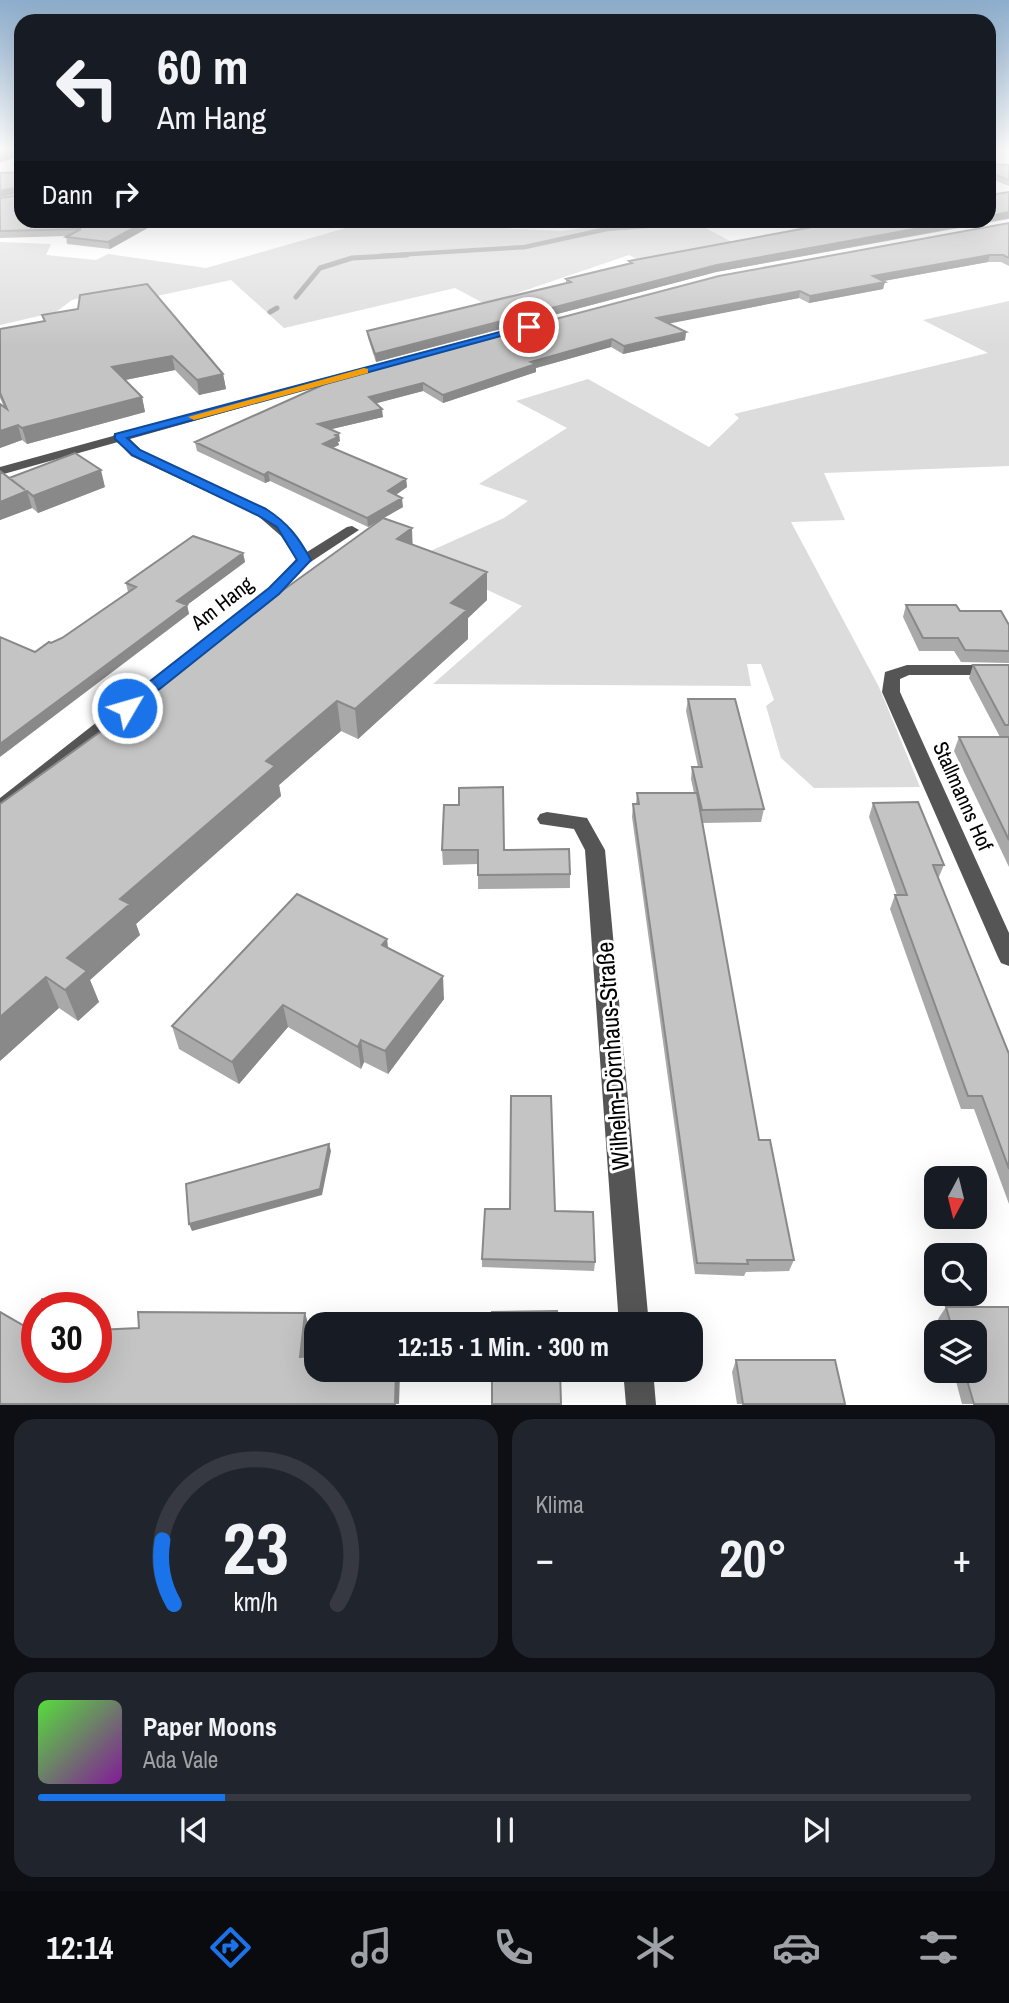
<!DOCTYPE html>
<html lang="de">
<meta charset="utf-8">
<style>
body{margin:0;font-family:"Archivo Narrow",sans-serif;background:#20242c;color:#f1f3f6;height:100vh;display:flex;flex-direction:column;font-size:26px;white-space:nowrap}
*{box-sizing:border-box;margin:0}
p{font-size:23px;color:#9ea1a6}
.icon{flex:none;width:38px;height:38px;fill:none;stroke:currentColor;stroke-width:2;stroke-linecap:round;stroke-linejoin:round}
.map{position:relative;height:1405px;overflow:hidden}
.drawer{display:flex;flex-direction:column;gap:14px;padding:14px;background:#0d0f14;flex:1}
.drawer>*{flex:none}
.banner{position:absolute;left:14px;top:14px;width:982px;height:214px;border-radius:21px;box-shadow:0 7px 28px #0002;background:#171b24;color:#f1f3f6;overflow:hidden}
.needle{width:46px;rotate:187deg}
.controls{position:absolute;left:924px;top:1166px;display:grid;gap:14px}
.controls a{display:grid;place-items:center;width:63px;height:63px;border-radius:14px;background:#171b24;box-shadow:0 7px 28px #0002;font-size:35px}
.speed{position:absolute;left:21px;top:1292px;display:flex;gap:14px;font-size:35px;font-weight:700;text-align:center}
.speed>*{display:grid;place-content:center;width:91px;height:91px;border-radius:50%;background:#171b24;box-shadow:0 7px 28px #0002;line-height:1}
.speed .limit{border:10px solid #d22;background:#fff;color:#111}
.pin{position:absolute;display:grid;place-items:center;width:60px;height:60px;color:#fff;margin:-30px;border:4px solid #fff;border-radius:50%;box-shadow:0 2px 7px #0007}
.me{position:absolute;width:77px;margin:-38px;rotate:52deg;stroke-linejoin:round;filter:drop-shadow(0 0 5px #0008)}
.turn{display:flex;align-items:center;gap:24px;height:147px;padding:0 28px;font-size:32px}
.turn .icon{width:91px;height:91px;stroke-width:2.5}
.turn b{display:block;font-size:49px;line-height:60px}
.then{display:flex;align-items:center;height:66px;padding:0 28px;background:#0003;gap:14px;font-size:26px}
.big{font-size:52px;font-weight:700;line-height:1.1}
.drawer .card{flex:1;display:flex;flex-direction:column;justify-content:center;gap:10px;min-width:0;padding:0 24px;border-radius:21px;background:#20242c}
.drawer .dial{align-items:center;gap:0}
.dial svg{height:182px;overflow:visible;fill:none;stroke:#363941;stroke-width:7;stroke-linecap:round;text-anchor:middle}
.dial text{fill:#f1f3f6;stroke:none}
.song{display:flex;align-items:center;gap:21px}
.cover{width:84px;height:84px;border-radius:10px;background:linear-gradient(135deg,hsl(110 70% 55%),hsl(290 70% 35%))}
.played{height:7px;border-radius:4px;background:linear-gradient(90deg,#1a73e8 20%,#363941 20%)}
.keys{display:flex;justify-content:space-around;direction:ltr}
.heat{display:flex;justify-content:space-between;align-items:center;font-size:38px;direction:ltr}
.drawer .tiles{flex:1;display:grid;gap:14px;grid-template-columns:1fr 1fr}
.card:last-child{grid-column:span 2}
.trip{position:absolute;left:304px;top:1312px;width:399px;height:70px;border-radius:21px;background:#171b24;box-shadow:0 7px 28px #0002;font-weight:700;line-height:70px;text-align:center}
.tab-bar{display:flex;height:112px;justify-content:space-around;align-items:center;background:#090b0e;color:#9ea1a6}
.tab-bar .icon{width:49px;height:49px}
.tab-bar .active{color:#1a73e8}
.tab-bar b{font-size:32px;color:#f1f3f6}
.map>svg:first-child{display:block}
.green{fill:#dcdcdc}
.lines{fill:none;stroke-linecap:round;stroke-linejoin:round}
.stream-far1{stroke:#a3a3a3;stroke-width:4.5}
.stream{stroke:#a3a3a3;stroke-width:5}
.minor{fill:#555;fill-rule:evenodd}
.wall{fill:#a9a9a9}
.shaded-wall{fill:#898989}
.building{fill:#c4c4c4;stroke:#898989;stroke-width:2}
.route{fill:#1a73e8;stroke:#114b97;stroke-width:2}
.slow{fill:#f59e0b}
.labels{text-anchor:middle;dominant-baseline:central;stroke-width:6;stroke-linejoin:round;paint-order:stroke}
.street-label{font-size:21px;fill:#000;stroke:#fff}
.near-street-label{font-size:24px;fill:#000;stroke:#fff}
</style>
<div class="map">
<svg width="1009" height="1405" viewBox="0 0 1009 1405">
<rect width="100%" height="100%" fill="#fff"/>
<path class="green" d="M638 220 723 221 700 225 734 243 644 263 629 255 485 304 455 288 284 328 231 280 148 298 84 297 72 300 56 312 0 325V242L51 244 46 255 96 260 108 254 206 268 367 222 562 231Z
M1009 301V466L824 473 845 520 791 522 879 687 920 787 814 788 781 758 766 706 774 700 761 664H747L751 686 433 684 522 606 417 557 504 518 528 501 479 484 567 428 516 401 588 379 709 447 739 418 734 414 988 353 923 320Z"/>
<g class="lines">
<path class="stream-far1" d="M379 256 525 247 607 229 726 220"/>
<path class="stream" d="M296 297 320 268 352 258 407 255
M270 312 277 308"/>
<path class="minor" d="M357 370 367 372 130 439 141 450 267 509 291 530 307 552 347 527 352 526 359 530 309 563 279 594 187 669H175L173 665 269 588 296 559 281 536 257 515 131 456 118 442 0 475V467L113 436 115 433H123Z
M907 665H1009V675H909L900 679V692L1009 933V966L1001 963 998 957 882 692 885 672Z
M154 681 160 682 163 686 160 690 7 813 0 815V798L148 682Z
M547 812 587 818 605 850 649 1325H619L585 850 574 829 540 824 537 819 540 814Z
M623 1370H653L656 1405H626Z"/>
</g>
<path class="wall" d="M989 164 1009 165V186L989 178Z
M1009 192V219L716 272 376 362 368 338 367 331 566 283V279L629 264V261L812 227 799 220H989Z
M0 198 162 220 110 249 67 244 66 236 0 238Z
M1009 223V266L1001 262H988L884 281 883 289 809 303 799 298 668 323 686 332 685 340 623 354 611 347 536 368V372L443 403 423 391 376 403 383 417 332 429 340 441 338 442 339 445 333 448 406 479 407 487 396 495 403 507 368 527 270 481 265 483 197 451 195 442Z
M78 309 223 374 226 389 199 395 175 370 125 380 142 397 145 412 27 444 22 440 0 448V404L4 407 0 398V329L44 322 42 315Z
M0 471 9 478 105 487 38 513 32 508 0 520Z
M413 545 487 600 468 618V639L358 739 341 731 279 785 281 796 136 924 140 935 90 980 99 1002 78 1021 59 1008 0 1061 137 705 135 697Z
M243 553 245 562 187 605 189 614 35 652 62 638 128 592 126 583Z
M906 605 960 611 1009 625V663L961 662 954 651H919L903 617Z
M973 665H1009V867L954 751 959 737H1000L969 678Z
M688 699 764 809 761 822 702 823 759 1140 794 1260 789 1271 746 1272 744 1276 695 1274 632 817 633 804H636L637 793H694L691 779 692 767H698L686 711Z
M873 803 944 865 938 879 1009 1054V1204L974 1109H961L890 909 895 895H897L869 817Z
M459 805 504 850 570 874V888L478 889V864L443 865 442 850Z
M387 939 388 948 444 999 388 1074 364 1062 361 1069 288 1027 239 1084 179 1049 172 1026Z
M555 1211 595 1262 594 1271 482 1267V1259Z
M946 1307H1009V1404H962L953 1370H975V1332H942L938 1319Z
M736 1360 845 1404H737L732 1372Z"/>
<path class="shaded-wall" d="M17 150H21V155L0 163V156Z
M19 187 21 193 0 197V191Z
M1009 212V218L716 272 376 362 375 354 717 265 964 220H989V216Z
M148 220H162L110 249 108 242Z
M990 255 988 262 872 283 873 276Z
M885 282 883 289 809 303 810 296Z
M800 291 799 298 657 326V318Z
M686 332 685 340 623 354 624 346Z
M612 339 611 347 536 368V372L443 403V395L531 362Z
M172 356 175 370 115 382 112 367Z
M223 374 226 389 199 395 197 380Z
M423 383V391L370 405 369 397Z
M142 397 145 412 27 444 22 428Z
M382 409 383 417 319 432 318 424Z
M18 425 22 440 0 448V431Z
M339 433 340 441 338 442 339 445 324 452 323 444Z
M101 470 105 487 38 513 33 496Z
M268 472 270 481 265 483 264 475Z
M406 479 407 487 388 500V491Z
M27 491 32 508 0 520V502Z
M402 498 403 507 368 527 367 518Z
M412 528 413 556 397 539Z
M243 553 245 562 187 605 189 614 0 757V744L177 601Z
M487 572V600L468 618V639L358 739 355 709 451 603Z
M337 701 341 731 279 785 281 796 136 924 140 935 90 980 99 1002 78 1021 65 990 67 958 120 899 266 761Z
M387 939 389 962 382 945Z
M443 976 444 999 388 1074 385 1051Z
M46 977 59 1008 0 1061V1017Z
M283 1005 288 1027 239 1084 232 1062Z
M361 1040 364 1062 361 1069 358 1047Z
M329 1144 331 1151 322 1195 192 1231 189 1224Z
M305 1313 311 1333 306 1375 300 1357Z
M396 1370H400V1374L399 1404H395Z"/>
<path class="building" d="M0 150H17L0 156Z
M989 164 1009 165V180L989 172Z
M21 172V189L19 187 0 191V173Z
M1009 192V212L989 216V195Z
M21 195V220H148L108 242 66 237 81 229 0 231V198Z
M813 220H964L717 265 375 354 367 331 571 282 566 279 632 263 629 261 823 225Z
M1009 223V258L1003 255H990L873 276 885 282 810 296 800 291 657 318 686 332 624 346 612 339 531 362 536 364 443 395 423 383 369 397 382 409 318 424 339 433 335 435 338 437 323 444 406 479 388 491 402 498 367 518 268 472 264 475 195 442 347 374 719 276Z
M147 284 223 374 197 380 172 356 112 367 142 397 22 428 18 425 0 431V404L7 409 0 393V329L45 321 42 315 78 309 80 295Z
M75 453 101 470 33 496 27 491 0 502V471L25 490 9 478Z
M383 518 412 528 397 539 487 572 451 603 467 610 355 709 337 701 266 761 275 766 120 899 130 904 67 958 87 971 65 990 46 977 0 1017V804L143 701 135 697Z
M193 536 243 553 177 601 187 605 0 744V637L35 652 49 642 51 643 62 638 136 587 126 583Z
M906 605H956L960 611H1001L1009 625V651L965 650 958 638H923Z
M973 665H1009V725H1005Z
M688 699H735L764 809 702 810 692 767H702Z
M959 737H1009V840Z
M503 787 504 850 569 849 570 874 478 875V850H442L444 805H459V788Z
M637 793H697L759 1140H770L794 1260H747L748 1264 697 1263 633 804H639Z
M918 802 944 865H933L1009 1054V1169L982 1096H968L895 895H907L873 803Z
M297 894 387 939 382 945 443 976 385 1051 361 1040 358 1047 283 1005 232 1062 172 1026Z
M511 1096H551L555 1211 593 1212 595 1262 482 1259 485 1209H510Z
M329 1144 320 1189 189 1224 186 1184Z
M42 1299 71 1303 69 1307H38Z
M946 1307H1009V1404H974L964 1370H975V1332H953Z
M37 1310V1367H96V1330L139 1328 138 1312 305 1313 300 1357 317 1356V1370H396L395 1404H0V1312L28 1328Z
M557 1311V1325H492V1312Z
M736 1360H835L845 1404H743Z
M492 1370H560L561 1404H492Z"/>
<linearGradient id="sky" x2="0" y2="1"><stop stop-color="#8cadcc"/><stop offset="0.43" stop-color="#fff"/><stop offset="1" stop-color="#fff" stop-opacity="0"/></linearGradient>
<rect width="1009" height="347" fill="url(#sky)"/>
<path class="route" d="M526 325 534 327 127 438 140 450 266 509C288 523 299 538 311 560L279 594 132 711H121L119 708 121 704 269 588 297 560 277 527 257 515 132 455 115 439V434Z"/>
<path class="slow" d="M364 368 368 369V373L194 420 188 417Z"/>
<g class="labels">
<g class="street-label">
<text transform="translate(222 603) rotate(-38)">Am Hang</text>
<text transform="translate(963 796) rotate(66)">Stallmanns Hof</text>
</g>
<g class="near-street-label">
<text transform="translate(612 1056) rotate(-94)">Wilhelm-Dörnhaus-Straße</text>
</g>
</g>
</svg>
<div class="controls">
<a><svg class="needle" viewBox="-14 -14 28 28"><path d="M0-13l5 13h-10z" fill="#e53935"/><path d="M0 13l5-13h-10z" fill="#9ea1a6"/></svg></a>
<a><svg class="icon" aria-label="search" viewBox="0 0 24 24"><circle cx="10" cy="10" r="6"/><path d="M15 15l6 6"/></svg></a>
<a><svg class="icon" aria-label="layers" viewBox="0 0 24 24"><path d="M12 4l9 5-9 5-9-5zM3 14l9 5 9-5"/></svg></a>
</div>
<div class="speed"><div class="limit">30</div></div>
<div class="pin" style="left:529px;top:327px;background:#d93025"><svg class="icon" aria-label="arrive" viewBox="0 0 24 24"><path d="M6 21V4h12l-3 4 3 4H6"/></svg></div>
<svg class="me" style="left:127px;top:708px" viewBox="-20 -20 40 40"><circle r="17" fill="#1a73e8" stroke="#fff" stroke-width="3"/><path d="M0-11L8 9 0 5-8 9z" fill="#fff"/></svg>
<div class="trip">12:15 · 1 Min. · 300 m</div>
<div class="banner">
<div class="turn"><svg class="icon" aria-label="left" viewBox="0 0 24 24"><path d="M17 20v-9H6M10 6l-5 5 5 5"/></svg><div><b>60 m</b>Am Hang</div></div>
<div class="then">Dann<svg class="icon" aria-label="right" viewBox="0 0 24 24"><path d="M7 20v-9h11M14 6l5 5-5 5"/></svg></div>
</div>
</div>
<section class="drawer">
<div class="tiles">
<div class="card dial"><svg viewBox="0 0 100 80">
<path d="M14 69A42 42 0 1 1 86 69"/>
<path d="M14 69A42 42 0 0 1 9 41" stroke="#1a73e8"/>
<text x="50" y="56" font-size="32" font-weight="700">23</text>
<text x="50" y="72" font-size="11">km/h</text>
</svg></div>
<div class="card"><p>Klima</p>
<div class="heat"><a>−</a><b class="big">20°</b><a>+</a></div>
</div>
<div class="card">
<div class="song"><i class="cover"></i><div><b>Paper Moons</b><p>Ada Vale</p></div></div>
<div class="played"></div>
<div class="keys"><svg class="icon" aria-label="previous" viewBox="0 0 24 24"><path d="M18 5L8 12l10 7zM5 5v14"/></svg><svg class="icon" aria-label="pause" viewBox="0 0 24 24"><path d="M8 5v14M16 5v14"/></svg><svg class="icon" aria-label="next" viewBox="0 0 24 24"><path d="M6 5l10 7-10 7zM19 5v14"/></svg></div>
</div>
</div>
</section>
<nav class="tab-bar">
<b>12:14</b>
<svg class="icon active" aria-label="directions" viewBox="0 0 24 24"><path d="M12 3l9 9-9 9-9-9zM9 14v-3h6M13 9l2 2-2 2"/></svg>
<svg class="icon" aria-label="music" viewBox="0 0 24 24"><path d="M9 18V5l10-2v13"/><circle cx="6" cy="18" r="3"/><circle cx="16" cy="16" r="3"/></svg>
<svg class="icon" aria-label="phone" viewBox="0 0 24 24"><path d="M5 4h4l2 5-3 2q2 4 5 5l2-3 5 2v4C11 20 4 13 5 4z"/></svg>
<svg class="icon" aria-label="climate" viewBox="0 0 24 24"><path d="M12 3v18M4 7l16 10M4 17L20 7"/></svg>
<svg class="icon" aria-label="car" viewBox="0 0 24 24"><path d="M5 17H2v-5l4-1 3-4h7l3 4 3 1v5h-3M9 17h6M6 11h13"/><circle cx="7" cy="17" r="2"/><circle cx="17" cy="17" r="2"/></svg>
<svg class="icon" aria-label="filters" viewBox="0 0 24 24"><path d="M4 7h16M4 17h16"/><circle cx="9" cy="7" r="2"/><circle cx="15" cy="17" r="2"/></svg>
</nav>
